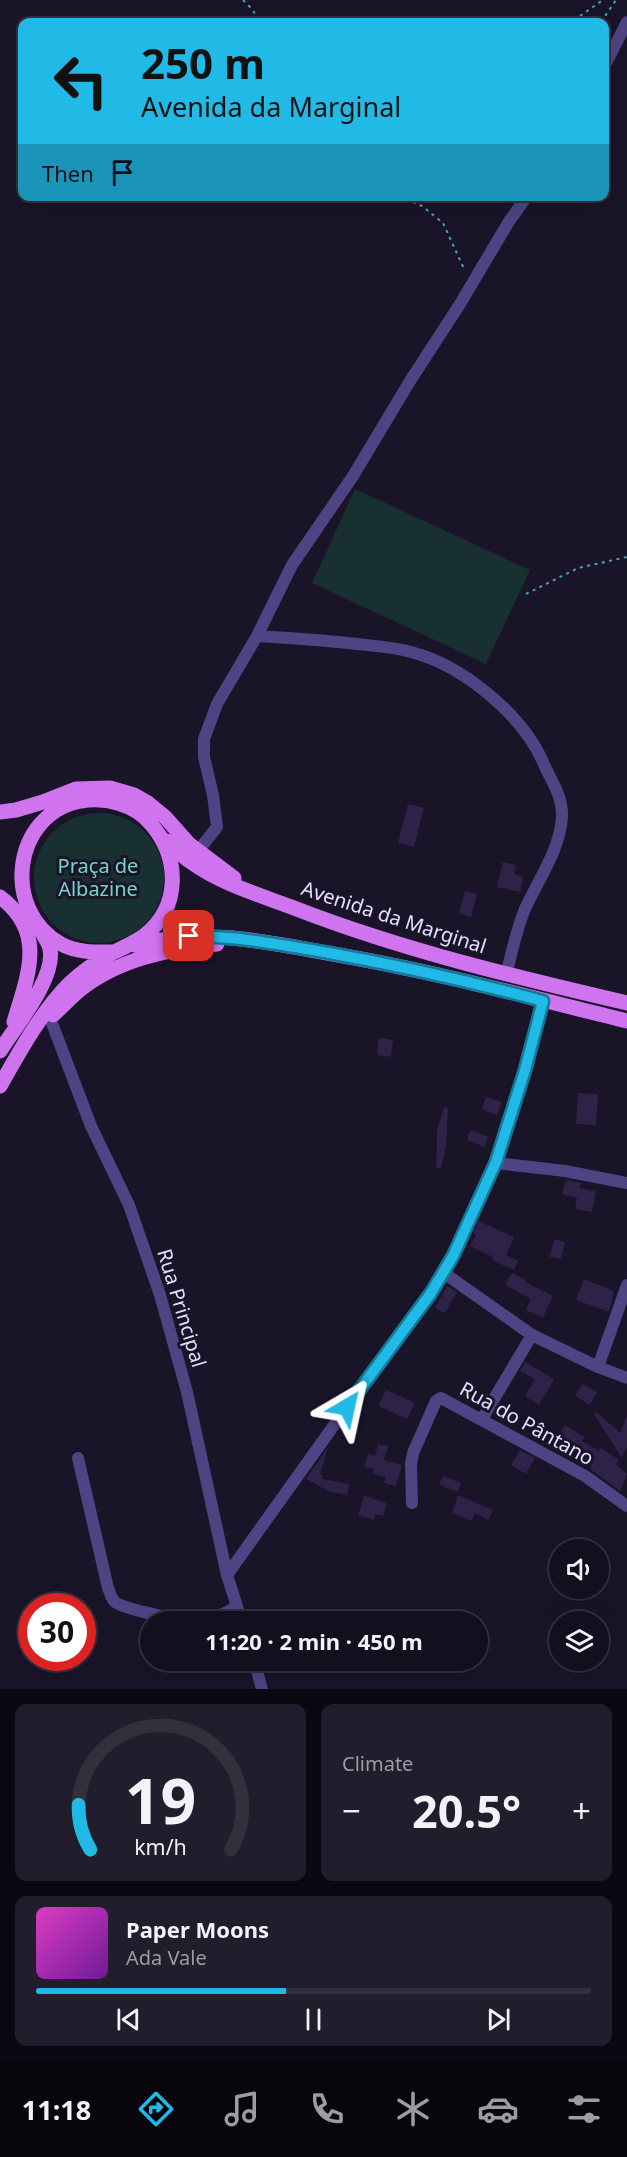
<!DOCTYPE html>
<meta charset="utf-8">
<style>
body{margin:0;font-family:"Noto Sans",sans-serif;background:#211d2c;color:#f1f3f6;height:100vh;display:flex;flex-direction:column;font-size:22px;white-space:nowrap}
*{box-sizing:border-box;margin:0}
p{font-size:20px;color:#9d9ca4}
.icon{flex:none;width:33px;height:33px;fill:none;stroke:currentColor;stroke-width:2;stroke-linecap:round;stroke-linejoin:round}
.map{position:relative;height:1689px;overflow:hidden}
.sheet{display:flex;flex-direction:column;gap:15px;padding:15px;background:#0b0811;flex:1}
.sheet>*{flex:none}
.hud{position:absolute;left:18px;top:18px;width:591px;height:183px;border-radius:12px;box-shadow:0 6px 24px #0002,0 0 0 2px #332f3d;background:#21b9e6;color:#111;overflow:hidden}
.tools{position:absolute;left:549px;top:1539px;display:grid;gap:12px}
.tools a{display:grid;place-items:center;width:60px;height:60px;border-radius:50%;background:#140f1f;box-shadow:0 6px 24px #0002,0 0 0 2px #332f3d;font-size:30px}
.speed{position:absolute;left:18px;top:1593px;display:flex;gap:12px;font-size:30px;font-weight:700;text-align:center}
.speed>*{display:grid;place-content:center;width:78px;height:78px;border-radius:50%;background:#140f1f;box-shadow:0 6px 24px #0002,0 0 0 2px #332f3d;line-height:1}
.speed .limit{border:9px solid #d22;background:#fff;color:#111}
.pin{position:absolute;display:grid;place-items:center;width:51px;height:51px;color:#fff;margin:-26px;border-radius:12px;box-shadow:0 3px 9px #0006}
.me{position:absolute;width:66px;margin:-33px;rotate:36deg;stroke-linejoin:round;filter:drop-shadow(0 0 4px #0008)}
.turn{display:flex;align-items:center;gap:21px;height:126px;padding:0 24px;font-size:27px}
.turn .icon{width:78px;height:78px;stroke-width:2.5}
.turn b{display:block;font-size:42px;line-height:51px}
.then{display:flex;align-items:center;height:57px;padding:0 24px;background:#0003;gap:12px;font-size:22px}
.big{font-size:45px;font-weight:700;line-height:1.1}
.sheet .tile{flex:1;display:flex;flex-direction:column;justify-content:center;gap:9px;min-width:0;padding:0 21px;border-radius:12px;background:#211d2c}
.sheet .dial{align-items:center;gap:0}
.dial svg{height:156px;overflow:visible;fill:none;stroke:#332f3d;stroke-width:7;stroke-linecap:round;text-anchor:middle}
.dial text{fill:#f1f3f6;stroke:none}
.song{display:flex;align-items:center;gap:18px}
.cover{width:72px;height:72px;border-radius:9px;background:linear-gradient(135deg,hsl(310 70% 55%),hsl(280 70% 35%))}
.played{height:6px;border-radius:3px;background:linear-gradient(90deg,#21b9e6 45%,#332f3d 45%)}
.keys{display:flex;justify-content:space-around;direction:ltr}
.heat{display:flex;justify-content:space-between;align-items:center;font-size:33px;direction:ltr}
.sheet .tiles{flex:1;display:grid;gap:15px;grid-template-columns:1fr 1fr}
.tile:last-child{grid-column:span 2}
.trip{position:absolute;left:140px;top:1611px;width:348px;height:60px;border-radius:30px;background:#140f1f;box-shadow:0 6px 24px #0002,0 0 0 2px #332f3d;font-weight:700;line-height:60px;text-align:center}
.tab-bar{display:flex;height:96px;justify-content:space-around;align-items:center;background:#08060c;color:#9d9ca4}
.tab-bar .icon{width:42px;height:42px}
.tab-bar .current{color:#21b9e6}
.tab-bar b{font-size:27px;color:#f1f3f6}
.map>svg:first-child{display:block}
.green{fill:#183032}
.building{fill:#2e2248}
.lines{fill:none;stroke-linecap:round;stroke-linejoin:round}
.path{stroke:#3fa8b0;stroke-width:2;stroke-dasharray:3 4.5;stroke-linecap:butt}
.minor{stroke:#4f4483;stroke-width:12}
.primary{stroke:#d073ef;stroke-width:15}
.route-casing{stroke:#157896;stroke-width:15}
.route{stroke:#21b9e6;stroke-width:10}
.labels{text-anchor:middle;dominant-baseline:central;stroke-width:6;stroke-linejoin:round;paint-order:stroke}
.park-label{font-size:20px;fill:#72d5c9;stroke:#1a1429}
.street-label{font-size:20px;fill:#e6dffb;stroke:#1a1429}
</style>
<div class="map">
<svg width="627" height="1689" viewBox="0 0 627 1689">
<rect width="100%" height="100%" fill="#1a1429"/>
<path class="green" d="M355 489 530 570 486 664 312 583Z
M34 878a65 65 0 1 1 130 0a65 65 0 1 1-130 0Z"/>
<path class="building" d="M408 804 424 808 414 847 398 843Z
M503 862 516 865 514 874 523 877 520 892 497 887Z
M465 891 477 894 471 917 459 913Z
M379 1038 393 1040 391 1057 377 1055Z
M578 1093 598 1094 596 1125 576 1124Z
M486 1097 502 1102 497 1115 482 1109Z
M444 1107 448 1108 446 1146 441 1169 436 1168 437 1146V1130Z
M470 1130 488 1137 485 1147 467 1140Z
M566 1180 581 1183 579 1188 596 1191 592 1212 575 1209 577 1198 562 1194Z
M478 1221 514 1237 506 1255 518 1261 514 1270 492 1260 493 1257 470 1246 476 1235 473 1233Z
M554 1239 565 1242 561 1259 550 1257Z
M512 1273 526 1280 525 1282 553 1296 543 1318 526 1310 531 1299 505 1285Z
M584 1279 614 1291 609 1312 576 1300Z
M447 1286 457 1292 445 1313 435 1308Z
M525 1362 554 1379 539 1405 525 1396 535 1379 520 1371Z
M582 1384 597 1392 590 1405 575 1396Z
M386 1390 415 1403 407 1419 378 1406Z
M596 1412 620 1433 627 1415V1447L621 1457 594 1414Z
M565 1425 584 1437 582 1441 599 1451 601 1448 619 1460 616 1464 627 1474 620 1491 590 1469 592 1466 585 1464 586 1462 568 1451 565 1456 551 1448Z
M378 1444 388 1446 384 1460 402 1465 396 1486 384 1483 386 1477 373 1474 374 1469 364 1467 368 1454 375 1456Z
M328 1447 320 1474 323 1476 322 1479 349 1484 347 1495 329 1491 306 1479Z
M520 1450 535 1458 526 1474 511 1465Z
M443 1476 461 1483 458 1492 439 1485Z
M458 1495 493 1510 488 1520 475 1513 471 1521 452 1513Z
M364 1496 387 1503 383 1516 375 1514 374 1520 358 1515Z"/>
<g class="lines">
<path class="path" d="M243 0 252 9 260 22
M580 16 603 0
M601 22 616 0
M399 196 422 206 443 223 465 271
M526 594 578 568 627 557"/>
<path class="minor" d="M604 67 627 22
M257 636C291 638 324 640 357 644 375 646 393 647 411 652 462 665 522 714 543 762 551 781 563 796 562 817 560 850 538 880 525 909 516 930 512 953 506 975
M198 851 217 827 213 795 204 757V739L217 704 257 636 292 565 353 476 410 381 460 304 508 223 527 196
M50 1018 91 1126 129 1205 160 1295 187 1392 227 1575 242 1622
M496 1163 565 1171 627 1183
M444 1273 532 1335 598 1367 627 1378
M598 1367 627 1285
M482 1419 532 1335
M78 1458 108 1588C110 1592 111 1598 114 1601 123 1610 188 1622 202 1621 214 1620 226 1612 237 1607
M412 1503 411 1464 413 1453 436 1401 441 1398 585 1476 627 1506
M227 1575 347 1407 431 1293 453 1256 496 1163 525 1070 543 1001
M254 1660 262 1689"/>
<path class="primary" d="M0 812 16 810 43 802 76 789 110 788 134 795 148 803 165 817 189 844 234 878
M167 841C175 848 182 856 191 862 221 884 260 895 294 908 402 950 515 977 627 1003
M0 897C47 932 28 975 14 1022
M134 945C207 928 261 941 333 954 432 971 529 997 627 1021
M53 1015C62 1007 71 997 81 989 119 959 169 949 217 944
M0 1051C15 1027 56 978 50 949 49 943 44 937 42 932
M0 1086C20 1051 40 1014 68 985 81 972 96 962 112 953 123 948 134 943 144 936 181 907 180 858 151 824 135 804 106 797 81 801 12 814 1 911 61 944 78 953 96 952 114 952"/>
</g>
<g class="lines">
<g class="route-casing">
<path id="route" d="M189 936C237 936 283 945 329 953 401 966 472 982 543 1001L525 1070 496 1162 453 1256 431 1293 347 1407"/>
</g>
<use href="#route" class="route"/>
</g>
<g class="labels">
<g class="park-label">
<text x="98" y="865">Praça de<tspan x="98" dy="23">Albazine</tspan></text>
</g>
<g class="street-label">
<text transform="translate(394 917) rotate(18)">Avenida da Marginal</text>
<text transform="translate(182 1308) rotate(73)">Rua Principal</text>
<text transform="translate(527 1423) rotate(29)">Rua do Pântano</text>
</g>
</g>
</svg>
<div class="tools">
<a><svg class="icon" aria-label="sound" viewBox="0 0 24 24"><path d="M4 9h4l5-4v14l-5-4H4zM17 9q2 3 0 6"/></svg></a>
<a><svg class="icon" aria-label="layers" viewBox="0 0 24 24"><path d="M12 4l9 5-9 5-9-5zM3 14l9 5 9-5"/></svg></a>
</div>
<div class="speed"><div class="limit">30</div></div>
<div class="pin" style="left:189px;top:936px;background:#d93025"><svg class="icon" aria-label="arrive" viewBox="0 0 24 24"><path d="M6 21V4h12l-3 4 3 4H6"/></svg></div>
<svg class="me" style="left:347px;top:1407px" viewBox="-20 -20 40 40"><path d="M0-17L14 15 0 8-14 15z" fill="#21b9e6" stroke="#fff" stroke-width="4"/></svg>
<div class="trip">11:20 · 2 min · 450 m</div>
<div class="hud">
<div class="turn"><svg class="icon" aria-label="left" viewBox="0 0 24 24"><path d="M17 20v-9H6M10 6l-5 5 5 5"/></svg><div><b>250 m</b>Avenida da Marginal</div></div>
<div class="then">Then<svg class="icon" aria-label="arrive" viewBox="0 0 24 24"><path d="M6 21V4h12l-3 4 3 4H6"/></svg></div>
</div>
</div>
<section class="sheet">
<div class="tiles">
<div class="tile dial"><svg viewBox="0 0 100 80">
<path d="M14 69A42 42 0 1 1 86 69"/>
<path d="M14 69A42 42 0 0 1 8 46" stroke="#21b9e6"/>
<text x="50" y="56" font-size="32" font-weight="700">19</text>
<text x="50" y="72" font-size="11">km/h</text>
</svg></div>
<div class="tile"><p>Climate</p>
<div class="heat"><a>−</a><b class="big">20.5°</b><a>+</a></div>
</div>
<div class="tile">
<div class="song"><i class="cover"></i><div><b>Paper Moons</b><p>Ada Vale</p></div></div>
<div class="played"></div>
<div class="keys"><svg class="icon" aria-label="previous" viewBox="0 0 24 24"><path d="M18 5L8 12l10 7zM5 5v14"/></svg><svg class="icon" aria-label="pause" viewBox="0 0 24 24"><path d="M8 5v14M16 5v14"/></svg><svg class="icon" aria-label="next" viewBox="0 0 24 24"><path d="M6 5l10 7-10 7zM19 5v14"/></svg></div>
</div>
</div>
</section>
<nav class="tab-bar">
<b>11:18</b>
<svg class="icon current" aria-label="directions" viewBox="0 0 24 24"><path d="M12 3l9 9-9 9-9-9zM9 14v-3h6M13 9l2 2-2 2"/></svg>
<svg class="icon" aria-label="music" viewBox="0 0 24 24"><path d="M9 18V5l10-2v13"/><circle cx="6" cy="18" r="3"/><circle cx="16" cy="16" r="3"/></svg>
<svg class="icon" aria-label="phone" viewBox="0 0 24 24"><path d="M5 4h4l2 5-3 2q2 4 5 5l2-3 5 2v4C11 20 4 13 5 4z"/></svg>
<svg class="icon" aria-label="climate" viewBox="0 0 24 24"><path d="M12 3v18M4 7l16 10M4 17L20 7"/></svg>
<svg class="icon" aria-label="car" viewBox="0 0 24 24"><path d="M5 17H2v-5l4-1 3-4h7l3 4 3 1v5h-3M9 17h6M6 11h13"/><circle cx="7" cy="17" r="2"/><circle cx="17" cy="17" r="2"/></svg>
<svg class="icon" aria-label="filters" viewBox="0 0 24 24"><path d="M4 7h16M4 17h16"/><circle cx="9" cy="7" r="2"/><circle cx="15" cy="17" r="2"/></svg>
</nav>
